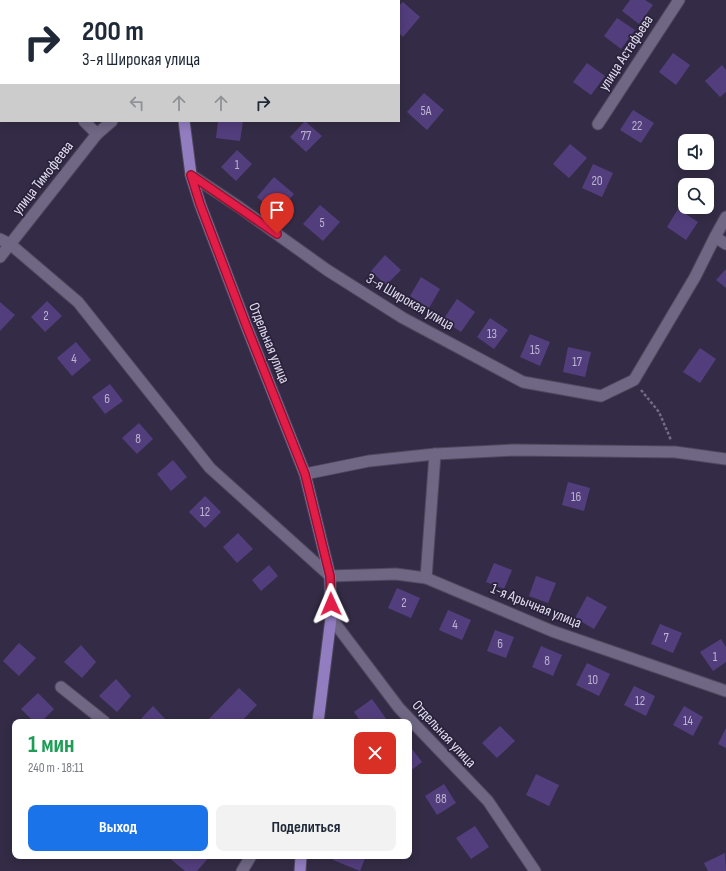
<!DOCTYPE html>
<html lang="ru">
<meta charset="utf-8">
<style>
body{margin:0;font-family:"Sofia Sans Condensed",sans-serif;background:#f2f2f3;color:#1f2937;height:100vh;display:flex;flex-direction:column;font-size:15px;white-space:nowrap}
*{box-sizing:border-box;margin:0}
p{font-size:13px;color:#747a83}
.icon{flex:none;width:22px;height:22px;fill:none;stroke:currentColor;stroke-width:2;stroke-linecap:round;stroke-linejoin:round}
.map{position:relative;flex:1;overflow:hidden}
.side{position:absolute;left:12px;top:719px;width:400px;height:140px;display:flex;flex-direction:column;background:#fff;border-radius:8px;box-shadow:0 2px 10px #0003}
.side>*{flex:none}
.top-card{position:absolute;left:0px;top:0px;width:400px;height:122px;box-shadow:0 2px 10px #0003;background:#fff;color:#1f2937;overflow:hidden}
.controls{position:absolute;left:678px;top:134px;display:grid;gap:8px}
.controls a{display:grid;place-items:center;width:36px;height:36px;border-radius:8px;background:#fff;box-shadow:0 2px 10px #0003;font-size:20px}
.pin{position:absolute;display:grid;place-items:center;width:34px;height:34px;color:#fff;margin:-41px -17px;border-radius:50% 50% 50% 0;rotate:-45deg;box-shadow:0 0 4px #0007}
.pin .icon{rotate:45deg}
.me{position:absolute;width:44px;margin:-22px;rotate:359deg;stroke-linejoin:round;filter:drop-shadow(0 0 3px #0008)}
.turn{display:flex;align-items:center;gap:14px;height:84px;padding:0 16px;font-size:18px}
.turn .icon{width:52px;height:52px;stroke-width:2.5}
.turn b{display:block;font-size:28px;line-height:34px}
.lanes{display:flex;align-items:center;height:38px;padding:0 16px;background:#0003;justify-content:center;gap:20px;direction:ltr}
.lanes .off{opacity:.35}
.round{display:grid;place-items:center;flex:none;width:42px;height:42px;border-radius:8px;background:#f2f2f3}
.summary{display:flex;align-items:center;justify-content:space-between;height:68px;padding:0 16px}
h1{font-size:24px;font-weight:700;line-height:30px;color:#1e9e55}
.cta{display:flex;gap:8px;margin-top:auto;padding:8px 16px}
.cta a{flex:1;height:46px;border-radius:8px;background:#1a73e8;color:#fff;font-size:16px;font-weight:700;line-height:46px;text-align:center}
.cta a+a{background:#f2f2f3;color:#1f2937}
.map>svg:first-child{display:block}
</style>
<div class="map">
<svg width="726" height="871" viewBox="0 0 726 871">
<rect width="100%" height="100%" fill="#342c46"/>
<g fill="#533e7d">
<path d="M630,0H645L653,5L639,24L622,11Z"/>
<path d="M403,2L420,17L403,37L399,33V6Z"/>
<path d="M617,18L635,30L621,49L604,36Z"/>
<path d="M673,53L690,65L676,85L659,72Z"/>
<path d="M587,63L605,76L591,95L573,82Z"/>
<path d="M722,65L726,70V92L720,97L705,81Z"/>
<path d="M424,93L444,110L427,130L407,112Z"/>
<path d="M633,110L654,123L641,143L620,130Z"/>
<path d="M218,121H243L240,141L216,138Z"/>
<path d="M305,121L322,136L306,152L290,137Z"/>
<path d="M570,144L587,158L569,178L553,164Z"/>
<path d="M237,150L252,164L236,181L221,167Z"/>
<path d="M593,164L613,173L602,197L582,188Z"/>
<path d="M274,177L294,194L277,214L257,197Z"/>
<path d="M320,205L340,222L323,241L303,224Z"/>
<path d="M678,209L698,222L686,240L667,227Z"/>
<path d="M385,255L401,270L386,285L371,271Z"/>
<path d="M726,269V288L716,280Z"/>
<path d="M421,277L440,289L429,308L410,296Z"/>
<path d="M457,299L475,312L461,332L443,320Z"/>
<path d="M47,301L62,316L45,332L31,317Z"/>
<path d="M0,302L15,315L0,331Z"/>
<path d="M490,318L508,330L494,349L477,337Z"/>
<path d="M530,334L550,342L540,366L520,357Z"/>
<path d="M76,342L91,360L72,376L57,358Z"/>
<path d="M568,347L591,352L585,377L563,372Z"/>
<path d="M700,348L716,359L700,383L683,372Z"/>
<path d="M110,384L123,401L105,414L92,397Z"/>
<path d="M139,423L153,439L137,454L122,438Z"/>
<path d="M173,460L187,477L171,491L157,474Z"/>
<path d="M568,482L590,488L584,511L562,505Z"/>
<path d="M205,496L221,512L205,528L189,512Z"/>
<path d="M238,533L253,549L237,563L223,547Z"/>
<path d="M494,563L512,570L504,589L486,582Z"/>
<path d="M269,565L278,576L261,591L252,580Z"/>
<path d="M536,576L556,583L548,603L529,596Z"/>
<path d="M397,588L420,598L411,618L388,608Z"/>
<path d="M587,596L607,607L594,629L575,618Z"/>
<path d="M448,610L471,620L462,640L439,630Z"/>
<path d="M660,624L682,633L673,653L651,644Z"/>
<path d="M495,630L514,637L506,658L487,651Z"/>
<path d="M721,639L726,647V662L713,671L700,652Z"/>
<path d="M19,643L36,658L19,676L3,661Z"/>
<path d="M81,645L96,662L82,678L64,662Z"/>
<path d="M541,646L562,655L553,676L532,667Z"/>
<path d="M587,663L610,674L599,696L576,685Z"/>
<path d="M116,679L131,696L117,712L99,696Z"/>
<path d="M634,686L655,696L646,716L624,705Z"/>
<path d="M239,688L257,705L241,722H206Z"/>
<path d="M38,693L54,709L41,722H34L21,709Z"/>
<path d="M372,699L387,720L384,722H361L354,712Z"/>
<path d="M153,706L168,722H138Z"/>
<path d="M684,706L703,717L693,736L673,725Z"/>
<path d="M500,726L515,741L497,758L482,743Z"/>
<path d="M726,728V748L718,744Z"/>
<path d="M409,745L422,762L409,772Z"/>
<path d="M536,774L559,785L549,806L526,795Z"/>
<path d="M444,784L456,803L437,815L425,796Z"/>
<path d="M475,826L489,847L471,859L456,838Z"/>
<path d="M725,853L726,871H708L704,863Z"/>
<path d="M167,856H210L197,871H185Z"/>
<path d="M334,856H366L360,871L333,860Z"/>
</g>
<g fill="none" stroke-linecap="round" stroke-linejoin="round">
<defs>
<g id="minor">
<path d="M7,0L8,1"/>
<path d="M345,1L346,0"/>
<path d="M0,74L1,75"/>
<path d="M84,121L97,134"/>
<path d="M598,124L679,0"/>
<path d="M191,175L239,207L327,270L403,318L523,382L601,396L634,380L695,277L715,237L726,217"/>
<path d="M715,237L726,244"/>
<path d="M0,239L10,244L78,302L210,468L330,576L396,574L426,578L552,631L726,691"/>
<path d="M0,257L97,134L112,121"/>
<path d="M305,474L369,461L435,454L514,450L675,452L726,459"/>
<path d="M426,578L435,454"/>
<path d="M331,618L399,708L488,801L535,871"/>
<path d="M61,687L105,722"/>
<path d="M242,871L251,856"/>
</g>
<g id="primary">
<path d="M226,1L227,0"/>
<path d="M184,121L191,175L200,204L246,325L305,474L330,576L331,618L318,722"/>
<path d="M300,871L301,856"/>
</g>
</defs>
<use href="#minor" stroke="#4f485e" stroke-width="13"/>
<use href="#primary" stroke="#4f485e" stroke-width="13"/>
<path stroke="#726b82" stroke-width="2.5" stroke-dasharray="3 2" stroke-linecap="butt" d="M641,390L659,412L671,440"/>
<use href="#minor" stroke="#6f6784" stroke-width="11"/>
<use href="#primary" stroke="#927dc1" stroke-width="11"/>
</g>
<g fill="none" stroke-linecap="round" stroke-linejoin="round">
<defs>
<path id="route" d="M277,234L191,175L200,204L246,325L305,474L330,576L331,604"/>
</defs>
<use href="#route" stroke="#92132f" stroke-width="10"/>
<use href="#route" stroke="#e11d48" stroke-width="7"/>
</g>
<g text-anchor="middle" dominant-baseline="central" stroke-width="3.5" stroke-linejoin="round" paint-order="stroke">
<g font-size="13" fill="#bdb4d1">
<text x="426" y="111">5А</text>
<text x="637" y="126">22</text>
<text x="306" y="136">77</text>
<text x="237" y="165">1</text>
<text x="597" y="181">20</text>
<text x="322" y="223">5</text>
<text x="46" y="316">2</text>
<text x="492" y="334">13</text>
<text x="535" y="350">15</text>
<text x="74" y="359">4</text>
<text x="577" y="362">17</text>
<text x="107" y="399">6</text>
<text x="138" y="439">8</text>
<text x="576" y="497">16</text>
<text x="205" y="512">12</text>
<text x="404" y="603">2</text>
<text x="455" y="625">4</text>
<text x="666" y="638">7</text>
<text x="500" y="644">6</text>
<text x="715" y="657">1</text>
<text x="547" y="661">8</text>
<text x="593" y="680">10</text>
<text x="640" y="701">12</text>
<text x="688" y="721">14</text>
<text x="441" y="799">88</text>
</g>
<g font-size="15" fill="#e0dced" stroke="#2a223c">
<text transform="translate(626 53) rotate(-57)">улица Астафьева</text>
<text transform="translate(43 178) rotate(-52)">улица Тимофеева</text>
<text transform="translate(410 302) rotate(30)">3-я Широкая улица</text>
<text transform="translate(269 343) rotate(68)">Отдельная улица</text>
<text transform="translate(536 606) rotate(22)">1-я Арычная улица</text>
<text transform="translate(444 734) rotate(47)">Отдельная улица</text>
</g>
</g>
</svg>
<div class="controls">
<a><svg class="icon" aria-label="sound" viewBox="0 0 24 24"><path d="M4 9h4l5-4v14l-5-4H4zM17 9q2 3 0 6"/></svg></a>
<a><svg class="icon" aria-label="search" viewBox="0 0 24 24"><circle cx="10" cy="10" r="6"/><path d="M15 15l6 6"/></svg></a>
</div>
<div class="pin" style="left:277px;top:234px;background:#d93025"><svg class="icon" aria-label="arrive" viewBox="0 0 24 24"><path d="M6 21V4h12l-3 4 3 4H6"/></svg></div>
<svg class="me" style="left:331px;top:604px" viewBox="-20 -20 40 40"><path d="M0-17L14 15 0 8-14 15z" fill="#e11d48" stroke="#fff" stroke-width="4"/></svg>
<div class="top-card">
<div class="turn"><svg class="icon" aria-label="right" viewBox="0 0 24 24"><path d="M7 20v-9h11M14 6l5 5-5 5"/></svg><div><b>200 m</b>3-я Широкая улица</div></div>
<div class="lanes"><svg class="icon off" aria-label="left" viewBox="0 0 24 24"><path d="M17 20v-9H6M10 6l-5 5 5 5"/></svg><svg class="icon off" aria-label="ahead" viewBox="0 0 24 24"><path d="M12 20V5M6 11l6-6 6 6"/></svg><svg class="icon off" aria-label="ahead" viewBox="0 0 24 24"><path d="M12 20V5M6 11l6-6 6 6"/></svg><svg class="icon" aria-label="right" viewBox="0 0 24 24"><path d="M7 20v-9h11M14 6l5 5-5 5"/></svg></div>
</div>
<section class="side">
<div class="summary"><div><h1>1 мин</h1><p>240 m · 18:11</p></div><a class="round" style="background:#d93025;color:#fff"><svg class="icon" aria-label="close" viewBox="0 0 24 24"><path d="M6 6l12 12M18 6L6 18"/></svg></a></div>
<div class="cta"><a>Выход</a><a>Поделиться</a></div>
</section>
</div>
